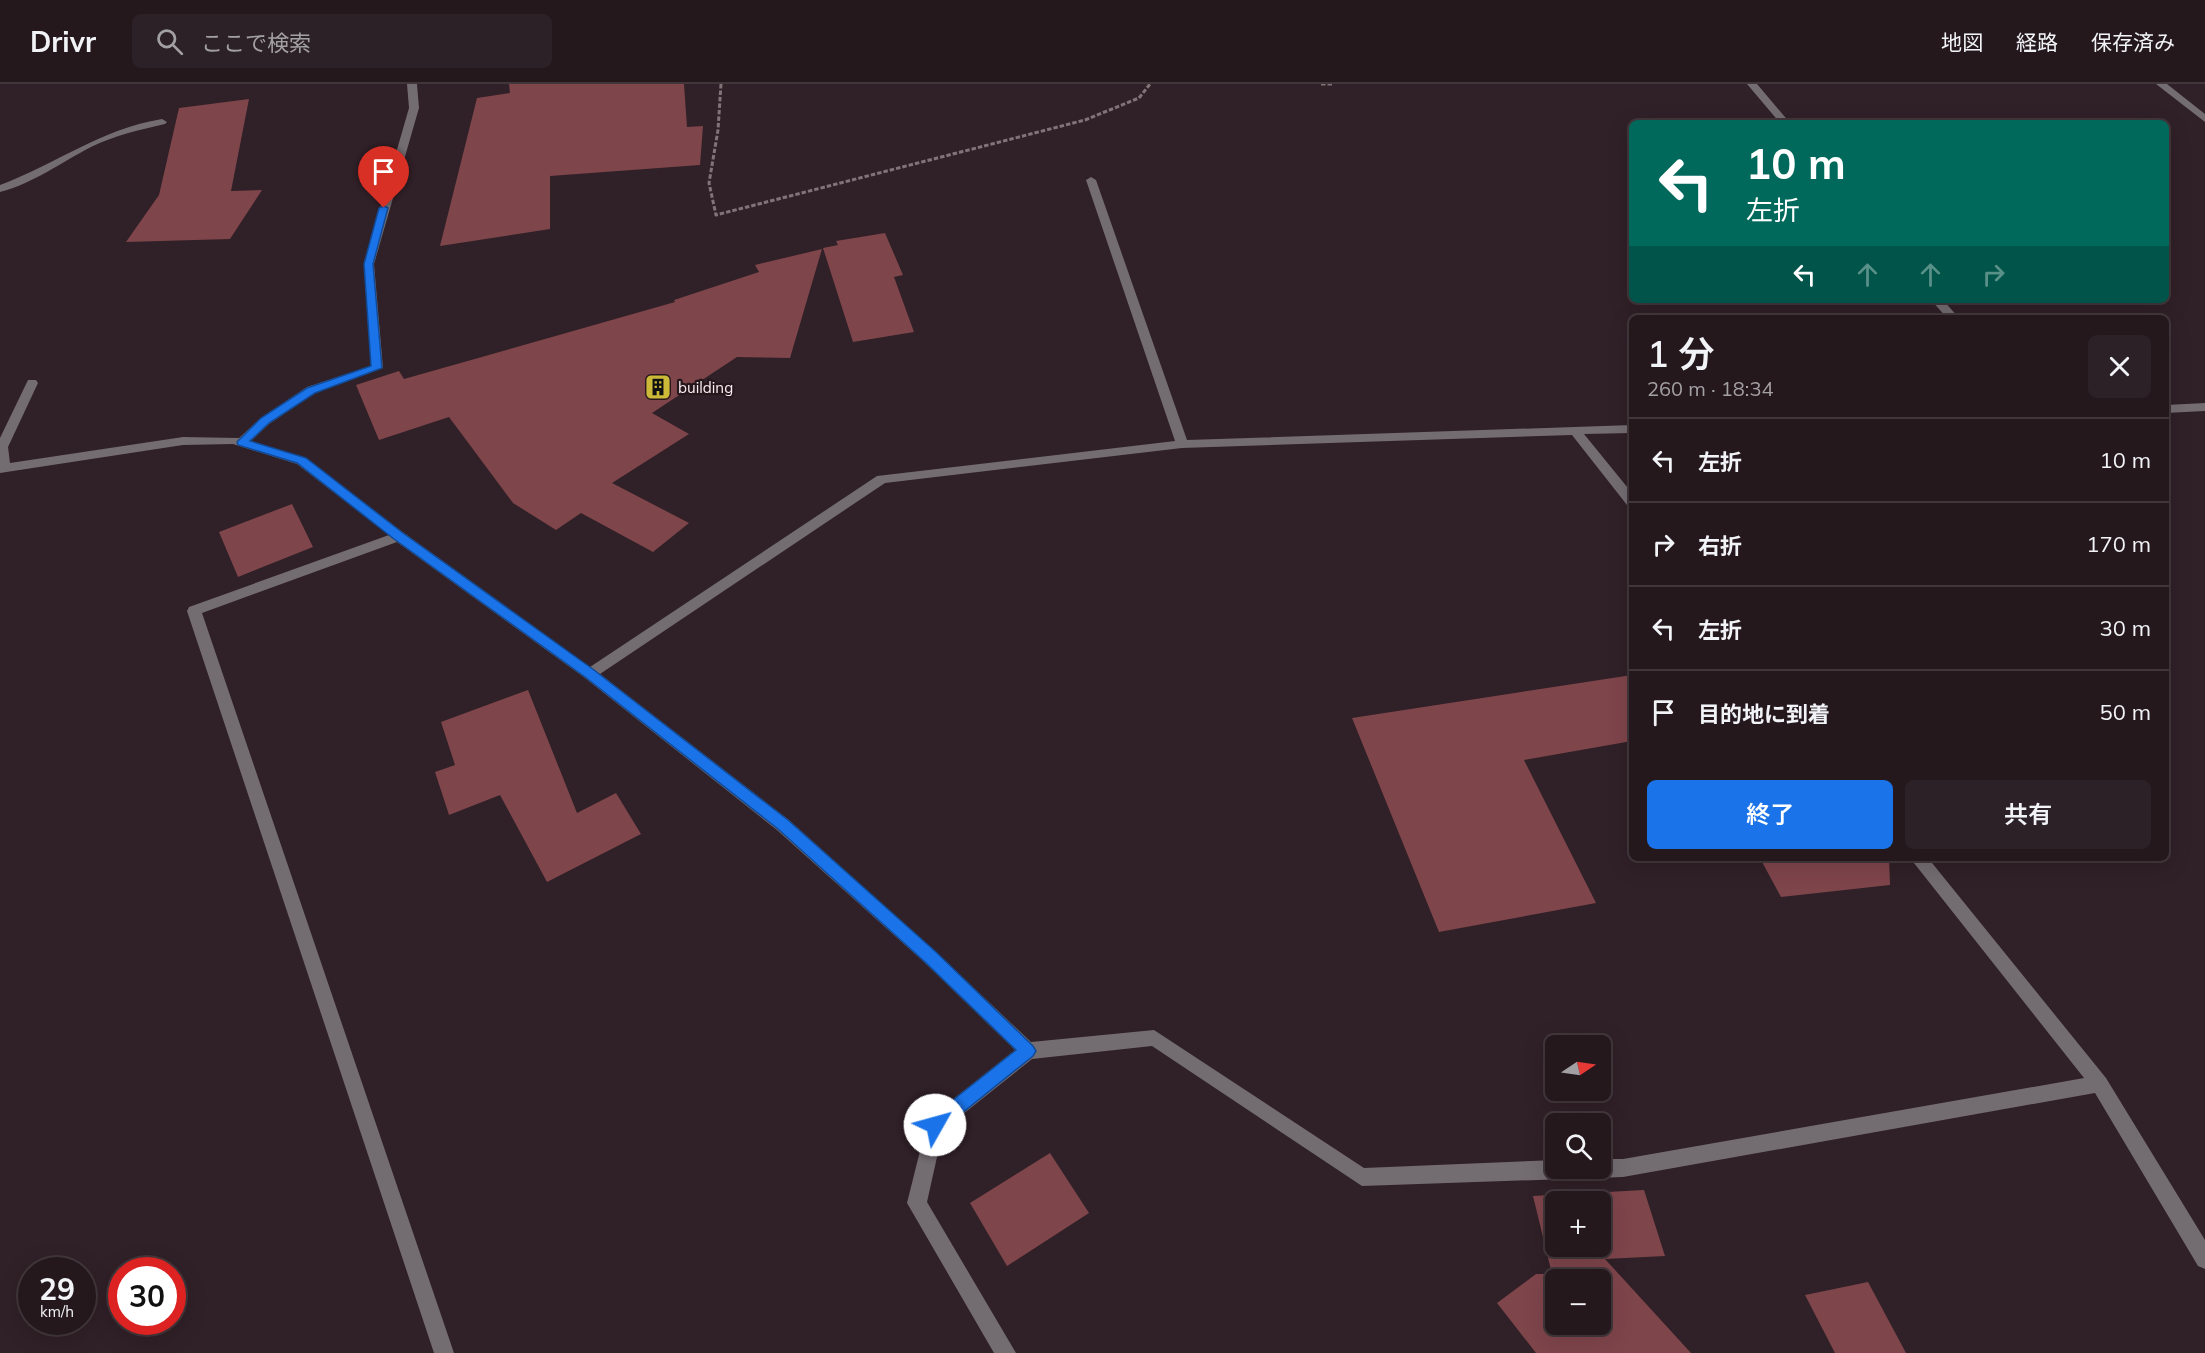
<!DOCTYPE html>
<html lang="ja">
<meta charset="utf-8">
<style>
body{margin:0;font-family:Mulish,"Noto Sans JP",sans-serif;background:#2c2126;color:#f1f3f6;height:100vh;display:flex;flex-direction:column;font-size:22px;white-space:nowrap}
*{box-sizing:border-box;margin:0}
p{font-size:20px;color:#a3a0a4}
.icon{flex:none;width:33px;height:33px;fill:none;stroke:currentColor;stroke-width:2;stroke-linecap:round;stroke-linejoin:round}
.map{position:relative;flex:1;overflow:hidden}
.panel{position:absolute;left:1629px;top:231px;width:540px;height:546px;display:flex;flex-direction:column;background:#24181d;border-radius:9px;box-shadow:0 6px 24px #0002,0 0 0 2px #41373b}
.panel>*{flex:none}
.hud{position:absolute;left:1629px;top:36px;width:540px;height:183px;border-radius:9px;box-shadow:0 6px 24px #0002,0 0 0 2px #41373b;background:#00695c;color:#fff;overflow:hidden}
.needle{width:39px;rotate:77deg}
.buttons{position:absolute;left:1545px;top:951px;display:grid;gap:12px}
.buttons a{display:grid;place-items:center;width:66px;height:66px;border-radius:9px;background:#24181d;box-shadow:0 6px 24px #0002,0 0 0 2px #41373b;font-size:30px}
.speed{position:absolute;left:18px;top:1173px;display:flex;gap:12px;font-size:30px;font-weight:700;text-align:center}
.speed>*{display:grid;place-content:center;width:78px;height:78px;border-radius:50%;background:#24181d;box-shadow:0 6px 24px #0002,0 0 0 2px #41373b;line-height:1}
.speed small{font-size:15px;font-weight:400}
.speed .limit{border:9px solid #d22;background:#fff;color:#111}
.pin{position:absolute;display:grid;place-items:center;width:51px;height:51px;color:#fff;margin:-62px -26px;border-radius:50% 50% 50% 0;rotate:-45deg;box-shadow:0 0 6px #0007}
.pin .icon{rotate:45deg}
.me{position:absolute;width:66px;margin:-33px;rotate:52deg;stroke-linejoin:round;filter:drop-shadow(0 0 4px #0008)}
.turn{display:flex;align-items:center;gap:21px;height:126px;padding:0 18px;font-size:27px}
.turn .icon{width:78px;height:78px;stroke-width:2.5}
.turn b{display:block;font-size:42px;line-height:51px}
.lanes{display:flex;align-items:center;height:57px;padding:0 18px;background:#0003;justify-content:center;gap:30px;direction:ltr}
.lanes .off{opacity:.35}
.round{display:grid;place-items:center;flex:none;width:63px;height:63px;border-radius:9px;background:#2c2126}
.overview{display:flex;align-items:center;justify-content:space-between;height:102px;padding:0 18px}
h1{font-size:36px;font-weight:600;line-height:45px}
.action{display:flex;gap:12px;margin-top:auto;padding:12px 18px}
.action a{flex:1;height:69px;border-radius:9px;background:#1a73e8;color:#fff;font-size:24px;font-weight:600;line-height:69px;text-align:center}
.action a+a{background:#2c2126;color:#f1f3f6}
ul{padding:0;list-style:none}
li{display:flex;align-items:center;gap:18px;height:84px;padding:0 18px;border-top:2px solid #41373b}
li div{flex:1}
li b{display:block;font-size:22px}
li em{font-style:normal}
header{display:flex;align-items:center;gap:36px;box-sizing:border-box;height:84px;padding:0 30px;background:#24181d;border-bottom:2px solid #41373b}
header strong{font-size:28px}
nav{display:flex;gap:33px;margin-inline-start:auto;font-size:21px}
.search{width:420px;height:54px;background:#2c2126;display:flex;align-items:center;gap:15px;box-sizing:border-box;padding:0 21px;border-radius:9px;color:#a3a0a4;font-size:22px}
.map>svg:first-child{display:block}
</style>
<header>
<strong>Drivr</strong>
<div class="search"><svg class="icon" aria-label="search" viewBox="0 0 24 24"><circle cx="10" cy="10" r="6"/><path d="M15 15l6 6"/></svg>ここで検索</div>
<nav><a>地図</a><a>経路</a><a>保存済み</a></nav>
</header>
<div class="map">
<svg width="2205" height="1269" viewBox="0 0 2205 1269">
<rect width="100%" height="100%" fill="#302027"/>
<g fill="#7e454b" fill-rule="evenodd">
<path d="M509,0H684L687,43L703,42L700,81L550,92V145L440,162L477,14L510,9Z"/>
<path d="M249,15L231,107L262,106L230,155L126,158L159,111L179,24Z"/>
<path d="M885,149L903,191L894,193L914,248L853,258L823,164L838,161L836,157Z"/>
<path d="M822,165L790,274L737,273L652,329L689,350L612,399L689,439L653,468L581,429L556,446L513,419L449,333L379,356L356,301L399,287L404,295L675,218L674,216L759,188L755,181Z"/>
<path d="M292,420L313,463L238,493L219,448Z"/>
<path d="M1632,591V657L1524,676L1596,819L1439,848L1352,634Z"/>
<path d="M528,606L577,729L616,709L641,750L547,798L500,711L449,731L435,688L455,681L441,638Z"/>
<path d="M1760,774H1889L1890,801L1781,813Z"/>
<path d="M1050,1069L1089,1129L1007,1182L970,1119Z"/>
<path d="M1644,1106L1665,1172L1605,1175L1691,1269H1536L1497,1219L1536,1190H1552L1533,1112ZM1556,1118H1600V1162H1556ZM1556,1196H1600V1240H1556Z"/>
<path d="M1868,1198L1906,1269H1835L1805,1211Z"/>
</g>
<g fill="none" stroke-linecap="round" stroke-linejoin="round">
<g stroke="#817378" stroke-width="3" stroke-dasharray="4.5 2" stroke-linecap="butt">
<path d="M721,0L718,46L709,99L716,131L1085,36L1139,14L1150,0"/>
<path d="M1321,0H1333"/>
</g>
<g fill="#736c71" fill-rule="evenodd">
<path d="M407,0H417L419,24L374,180L383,284L315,309L269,340L251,357L305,374L404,449L590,583L877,392L1175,357L1086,96L1091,93L1096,96L1187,356L1632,341V349L1584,350L1632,409V422L1627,421L1572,351L1182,364L885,399L600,590L789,736L936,868L1031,958L1154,946L1364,1084L1556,1076V1084H1600V1075H1623L2084,994L1910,774H1928L2106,994L2205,1156V1185L2198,1182L2095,1009L1623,1093L1362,1102L1152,962L1032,975L943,1046L927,1118L1016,1269H994L907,1119L928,1035L1015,966L924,878L777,746L585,594L397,458L202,529L454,1269H434L187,527L189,523L389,451L297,380L233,360L183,361L0,389V354L28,296H36L38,299L8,363L10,379L183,353L239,354L261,334L307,303L371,282L364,180L409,24Z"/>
<path d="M1747,0H1757L1790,39H1780Z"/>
<path d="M2156,0H2167L2205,30V38Z"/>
<path d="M162,35L167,38L165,40C139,46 116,51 91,63C60,79 34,99 0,108V101C56,80 101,45 162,35Z"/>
<path d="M1931,216H1943L1959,234H1947Z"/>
<path d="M2205,319V327L2166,329V321Z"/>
</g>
</g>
<path fill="#1a73e8" stroke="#114b97" stroke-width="1.5" d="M384,122L388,124L373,180L382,284L315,309L269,339L250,357L306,374L403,449L594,586L788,736L936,868L1033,962L1036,967L1033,972L941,1046L935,1049L929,1046L926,1041L929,1035L1016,966L925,878L778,745L585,593L394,455L297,379L238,361L237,358L261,334L307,304L371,282L364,180L379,124Z"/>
<defs>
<symbol id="building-square" viewBox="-11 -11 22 22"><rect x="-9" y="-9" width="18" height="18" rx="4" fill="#cdb938" stroke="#26171d"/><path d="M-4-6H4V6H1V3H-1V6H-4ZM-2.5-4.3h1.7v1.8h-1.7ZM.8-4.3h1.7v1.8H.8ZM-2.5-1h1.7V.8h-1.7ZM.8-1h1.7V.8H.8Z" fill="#111"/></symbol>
</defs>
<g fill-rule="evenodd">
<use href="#building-square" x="643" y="288" width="30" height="30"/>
</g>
<g text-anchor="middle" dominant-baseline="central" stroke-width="4.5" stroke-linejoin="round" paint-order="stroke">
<g font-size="15" fill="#f9eef2" stroke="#26171d" text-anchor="start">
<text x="678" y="303">building</text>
</g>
</g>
</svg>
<div class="buttons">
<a><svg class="needle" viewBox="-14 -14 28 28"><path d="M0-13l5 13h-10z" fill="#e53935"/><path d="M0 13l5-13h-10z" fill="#a3a0a4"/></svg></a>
<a><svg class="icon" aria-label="search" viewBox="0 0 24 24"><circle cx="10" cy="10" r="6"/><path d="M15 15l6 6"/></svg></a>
<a>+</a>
<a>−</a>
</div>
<div class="speed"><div>29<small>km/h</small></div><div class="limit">30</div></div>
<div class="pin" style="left:384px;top:124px;background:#d93025"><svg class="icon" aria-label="arrive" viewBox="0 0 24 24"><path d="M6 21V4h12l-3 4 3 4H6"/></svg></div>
<svg class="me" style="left:935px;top:1041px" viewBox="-20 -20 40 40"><circle r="19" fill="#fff"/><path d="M0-13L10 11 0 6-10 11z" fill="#1a73e8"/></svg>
<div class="hud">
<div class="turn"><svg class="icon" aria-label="left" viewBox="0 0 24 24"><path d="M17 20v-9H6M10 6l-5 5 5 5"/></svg><div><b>10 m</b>左折</div></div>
<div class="lanes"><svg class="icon" aria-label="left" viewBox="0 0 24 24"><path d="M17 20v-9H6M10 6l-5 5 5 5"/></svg><svg class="icon off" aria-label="ahead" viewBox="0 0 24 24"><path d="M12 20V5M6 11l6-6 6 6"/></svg><svg class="icon off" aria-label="ahead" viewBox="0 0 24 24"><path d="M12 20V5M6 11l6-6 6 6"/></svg><svg class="icon off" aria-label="right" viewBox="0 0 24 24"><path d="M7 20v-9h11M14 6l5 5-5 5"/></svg></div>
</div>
<section class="panel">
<div class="overview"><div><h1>1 分</h1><p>260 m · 18:34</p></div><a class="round"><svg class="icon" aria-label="close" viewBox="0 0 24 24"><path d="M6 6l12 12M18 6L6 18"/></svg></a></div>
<ul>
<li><svg class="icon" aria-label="left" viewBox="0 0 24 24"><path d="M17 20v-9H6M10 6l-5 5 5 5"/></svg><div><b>左折</b></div><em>10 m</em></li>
<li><svg class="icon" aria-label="right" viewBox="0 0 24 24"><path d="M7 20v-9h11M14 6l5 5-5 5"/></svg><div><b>右折</b></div><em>170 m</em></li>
<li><svg class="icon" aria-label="left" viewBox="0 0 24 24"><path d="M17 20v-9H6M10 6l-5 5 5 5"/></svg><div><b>左折</b></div><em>30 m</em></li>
<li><svg class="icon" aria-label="arrive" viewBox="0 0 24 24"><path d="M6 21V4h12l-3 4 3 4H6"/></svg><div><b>目的地に到着</b></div><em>50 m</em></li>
</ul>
<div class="action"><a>終了</a><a>共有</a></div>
</section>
</div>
